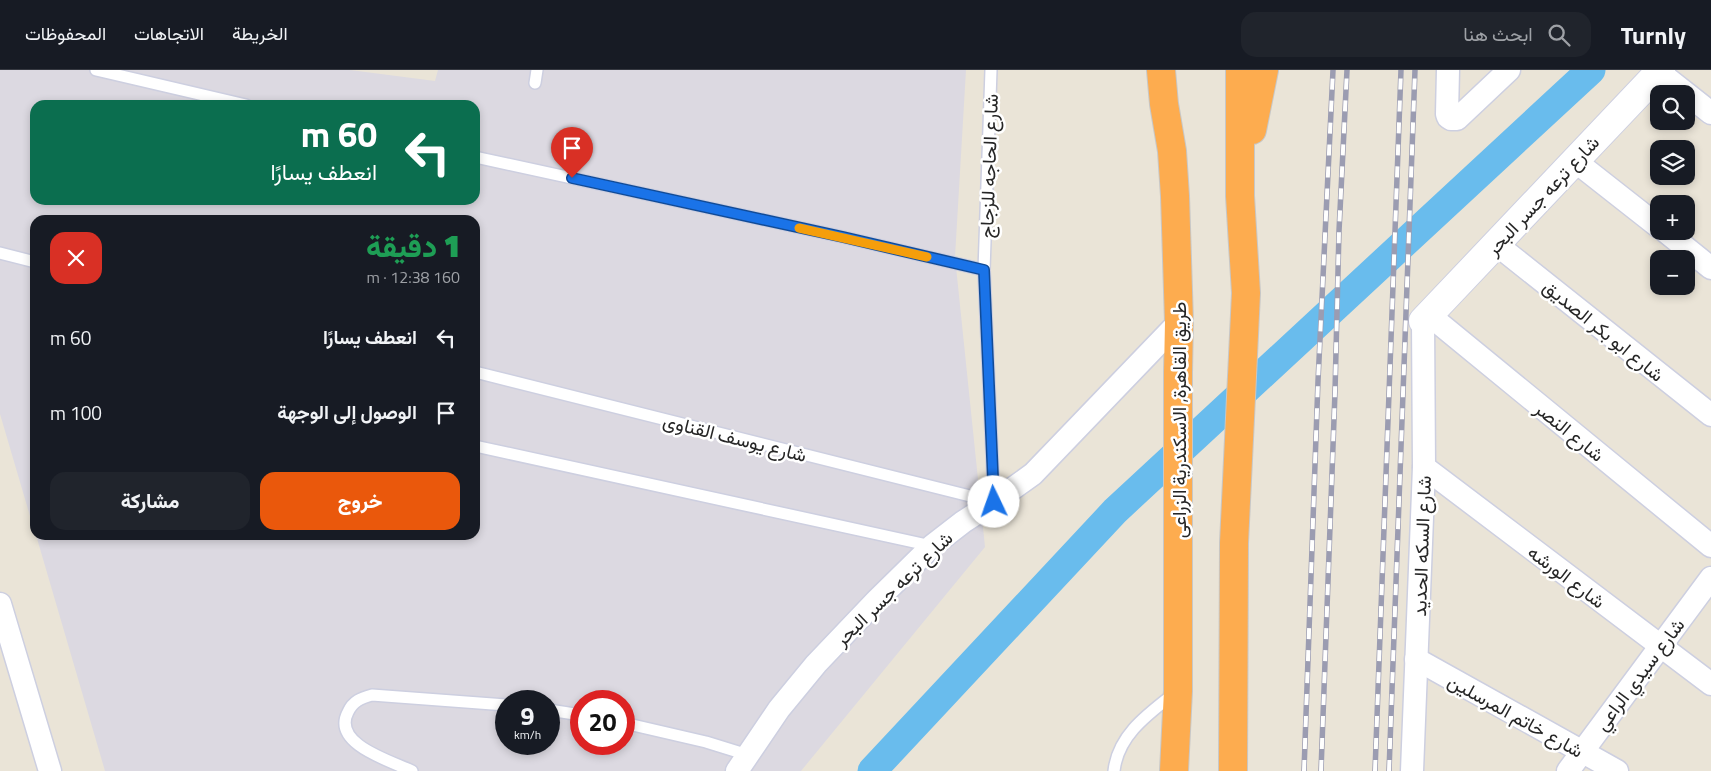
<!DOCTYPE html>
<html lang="ar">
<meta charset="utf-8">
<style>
body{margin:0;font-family:"Titillium Web",Vazirmatn,sans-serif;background:#20242c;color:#f1f3f6;direction:rtl;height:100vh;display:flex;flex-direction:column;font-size:19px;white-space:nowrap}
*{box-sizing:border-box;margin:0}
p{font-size:16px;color:#9ea1a6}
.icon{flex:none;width:28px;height:28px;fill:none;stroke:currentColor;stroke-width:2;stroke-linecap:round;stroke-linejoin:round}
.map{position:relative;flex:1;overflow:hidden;direction:ltr}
.sheet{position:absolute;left:30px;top:145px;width:450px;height:325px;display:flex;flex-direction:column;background:#171b24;border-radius:15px;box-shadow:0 2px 8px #0003;direction:rtl}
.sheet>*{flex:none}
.banner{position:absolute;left:30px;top:30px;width:450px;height:105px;border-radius:15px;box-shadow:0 2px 8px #0003;direction:rtl;background:#0b6e4f;color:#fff;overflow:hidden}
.controls{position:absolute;left:1650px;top:15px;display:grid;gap:10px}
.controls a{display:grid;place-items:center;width:45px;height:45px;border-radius:10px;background:#171b24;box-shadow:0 2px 8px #0003;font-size:25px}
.speed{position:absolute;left:495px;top:620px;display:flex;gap:10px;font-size:25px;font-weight:700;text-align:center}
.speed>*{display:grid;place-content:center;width:65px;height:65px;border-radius:50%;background:#171b24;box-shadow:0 2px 8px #0003;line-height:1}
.speed small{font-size:12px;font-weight:400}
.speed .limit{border:8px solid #d22;background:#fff;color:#111}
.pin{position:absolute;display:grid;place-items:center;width:42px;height:42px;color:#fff;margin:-51px -21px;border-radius:50% 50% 50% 0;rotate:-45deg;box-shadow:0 0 5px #0007}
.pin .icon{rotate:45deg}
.me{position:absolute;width:55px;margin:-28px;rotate:357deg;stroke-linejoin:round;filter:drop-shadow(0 0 4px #0008)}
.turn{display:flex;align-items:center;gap:18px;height:105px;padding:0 20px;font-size:22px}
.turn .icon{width:65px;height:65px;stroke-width:2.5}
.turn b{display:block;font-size:35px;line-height:42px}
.round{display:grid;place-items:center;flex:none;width:52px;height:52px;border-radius:15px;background:#20242c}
.head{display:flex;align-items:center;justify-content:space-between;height:85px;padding:0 20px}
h1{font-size:30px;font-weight:800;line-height:38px;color:#1e9e55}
.button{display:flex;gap:10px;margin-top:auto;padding:10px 20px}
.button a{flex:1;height:58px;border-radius:15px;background:#ea580c;color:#fff;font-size:20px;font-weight:800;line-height:58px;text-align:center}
.button a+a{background:#20242c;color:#f1f3f6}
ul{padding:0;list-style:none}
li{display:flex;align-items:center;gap:15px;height:75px;padding:0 20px}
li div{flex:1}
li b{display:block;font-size:19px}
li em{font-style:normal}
header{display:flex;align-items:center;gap:30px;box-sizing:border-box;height:70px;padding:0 25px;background:#171b24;border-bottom:1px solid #363941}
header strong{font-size:24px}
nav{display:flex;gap:28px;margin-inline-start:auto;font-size:18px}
.search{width:350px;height:45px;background:#20242c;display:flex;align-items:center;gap:12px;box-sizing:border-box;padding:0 18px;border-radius:15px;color:#9ea1a6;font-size:19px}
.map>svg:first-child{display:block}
</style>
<header>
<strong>Turnly</strong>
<div class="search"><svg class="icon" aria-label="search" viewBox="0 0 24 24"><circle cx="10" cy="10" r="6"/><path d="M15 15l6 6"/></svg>ابحث هنا</div>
<nav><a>الخريطة</a><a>الاتجاهات</a><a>المحفوظات</a></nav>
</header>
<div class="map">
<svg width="1711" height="701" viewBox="0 0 1711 701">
<rect width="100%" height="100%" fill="#eae4d7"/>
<path fill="#dcd9e1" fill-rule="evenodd" d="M0,0H350L435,11L438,0H966L955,187L985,477L801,701H105L36,465H475V150H35V463L0,344ZM35,35H475V130H35ZM506,631H549V674H506ZM581,631H624V674H581Z"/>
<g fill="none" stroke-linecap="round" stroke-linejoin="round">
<path stroke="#69bced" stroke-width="29" d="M872,701L1115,441L1591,0"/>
<defs>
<g id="lane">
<path d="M96,0L246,35"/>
<path d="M535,13L537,0"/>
<path d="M475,87L843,167L984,200"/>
<path d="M0,183L35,192"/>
<path d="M475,302L994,432L984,200L991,0"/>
<path d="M475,376L932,476"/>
<path d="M549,640L581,645"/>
<path d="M624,653L706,672L748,685"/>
<path d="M412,701C391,691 331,674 348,642C353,631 361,628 372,625L506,635"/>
<path d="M1114,701C1118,665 1148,644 1175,623"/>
</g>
<g id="street">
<path d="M1448,0L1447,44L1448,47L1451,49H1457L1509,0"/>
<path d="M1659,2L1711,43"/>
<path d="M1575,91L1659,157"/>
<path d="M1665,161L1711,198"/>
<path d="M1496,174L1711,345"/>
<path d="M1429,245L1711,476"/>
<path d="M1424,397L1711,614"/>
<path d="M0,534L50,701"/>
<path d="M1416,589L1617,701"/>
<path d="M737,701L779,639L816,594L876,531L932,476L963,452L994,432L1033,404L1179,252"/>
<path d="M1412,701L1424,397L1423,251"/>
<path d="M1568,701L1711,508"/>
</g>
<path id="secondary" d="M1423,251L1661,0"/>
<g id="highway">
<path d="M1161,0L1164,34L1172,81L1175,126L1179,252L1178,302V621L1174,701"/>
<path d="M1252,60L1264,0"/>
<path d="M1233,701L1234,473L1246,223L1240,126V0"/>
</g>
</defs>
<use href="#lane" stroke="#cdcfe0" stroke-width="14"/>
<use href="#street" stroke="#cdcfe0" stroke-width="25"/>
<use href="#secondary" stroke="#cdcfe0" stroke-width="30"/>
<use href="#highway" stroke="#c7c7c7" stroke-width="30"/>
<use href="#lane" stroke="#fff" stroke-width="11"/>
<use href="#street" stroke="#fff" stroke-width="22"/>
<use href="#secondary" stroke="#fff" stroke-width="28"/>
<use href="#highway" stroke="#fdac4f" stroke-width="28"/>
<defs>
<g id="rail">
<path d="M1304,701L1318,311L1333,0"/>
<path d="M1321,701L1335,322L1339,161L1347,0"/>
<path d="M1375,701L1401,0"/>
<path d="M1389,701L1415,0"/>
</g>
</defs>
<use href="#rail" stroke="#9b9cb1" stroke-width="5.5"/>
<use href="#rail" stroke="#fff" stroke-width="4" stroke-dasharray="11" stroke-linecap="butt"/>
</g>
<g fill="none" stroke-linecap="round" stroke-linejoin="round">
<defs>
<path id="route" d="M572,108L843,167L984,200L994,432"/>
</defs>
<use href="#route" stroke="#114b97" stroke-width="12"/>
<use href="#route" stroke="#1a73e8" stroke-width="9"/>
<path stroke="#f59e0b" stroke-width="9" d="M799,158L927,187"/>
</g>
<g text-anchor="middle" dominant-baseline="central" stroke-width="5" stroke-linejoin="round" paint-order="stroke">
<g font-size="19" fill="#262626" stroke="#fff">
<text transform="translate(988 96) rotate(-88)">شارع الحاجه للزجاج</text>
<text transform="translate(1542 125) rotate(-47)">شارع ترعه جسر البحر</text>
<text transform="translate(1604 260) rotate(39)">شارع ابو بكر الصديق</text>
<text transform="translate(1178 350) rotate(-90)">طريق القاهرة, الاسكندرية الزراعى</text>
<text transform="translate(1570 361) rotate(39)">شارع النصر</text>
<text transform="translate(735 367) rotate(14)">شارع يوسف القناوى</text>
<text transform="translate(1421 476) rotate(-88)">شارع السكه الحديد</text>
<text transform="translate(1567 506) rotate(37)">شارع الورشه</text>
<text transform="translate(893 518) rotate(-44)">شارع ترعه جسر البحر</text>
<text transform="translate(1639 604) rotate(-53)">شارع سيدي الراعي</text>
<text transform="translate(1516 645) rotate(29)">شارع خاتم المرسلين</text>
</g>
</g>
</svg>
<div class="controls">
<a><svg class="icon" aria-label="search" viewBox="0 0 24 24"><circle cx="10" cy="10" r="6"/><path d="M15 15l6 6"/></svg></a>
<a><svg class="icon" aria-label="layers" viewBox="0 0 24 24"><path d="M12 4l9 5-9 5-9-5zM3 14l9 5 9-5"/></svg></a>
<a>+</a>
<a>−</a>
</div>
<div class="speed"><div>9<small>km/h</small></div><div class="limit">20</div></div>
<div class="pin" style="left:572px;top:108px;background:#d93025"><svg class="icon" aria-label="arrive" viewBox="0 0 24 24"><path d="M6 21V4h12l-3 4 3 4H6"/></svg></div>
<svg class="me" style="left:994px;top:432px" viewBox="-20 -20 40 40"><circle r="19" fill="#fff"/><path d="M0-13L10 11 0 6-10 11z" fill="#1a73e8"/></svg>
<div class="banner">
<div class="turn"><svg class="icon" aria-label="left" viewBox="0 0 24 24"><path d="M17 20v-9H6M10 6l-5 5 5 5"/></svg><div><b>60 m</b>انعطف يسارًا</div></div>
</div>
<section class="sheet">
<div class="head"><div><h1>1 دقيقة</h1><p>160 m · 12:38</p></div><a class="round" style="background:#d93025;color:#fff"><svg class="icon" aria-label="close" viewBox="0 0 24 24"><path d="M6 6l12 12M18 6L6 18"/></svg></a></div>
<ul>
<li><svg class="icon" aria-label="left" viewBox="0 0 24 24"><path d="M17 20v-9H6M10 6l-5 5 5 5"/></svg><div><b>انعطف يسارًا</b></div><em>60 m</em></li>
<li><svg class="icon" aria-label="arrive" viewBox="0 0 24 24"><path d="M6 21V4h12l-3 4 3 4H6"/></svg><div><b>الوصول إلى الوجهة</b></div><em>100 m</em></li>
</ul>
<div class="button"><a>خروج</a><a>مشاركة</a></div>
</section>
</div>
